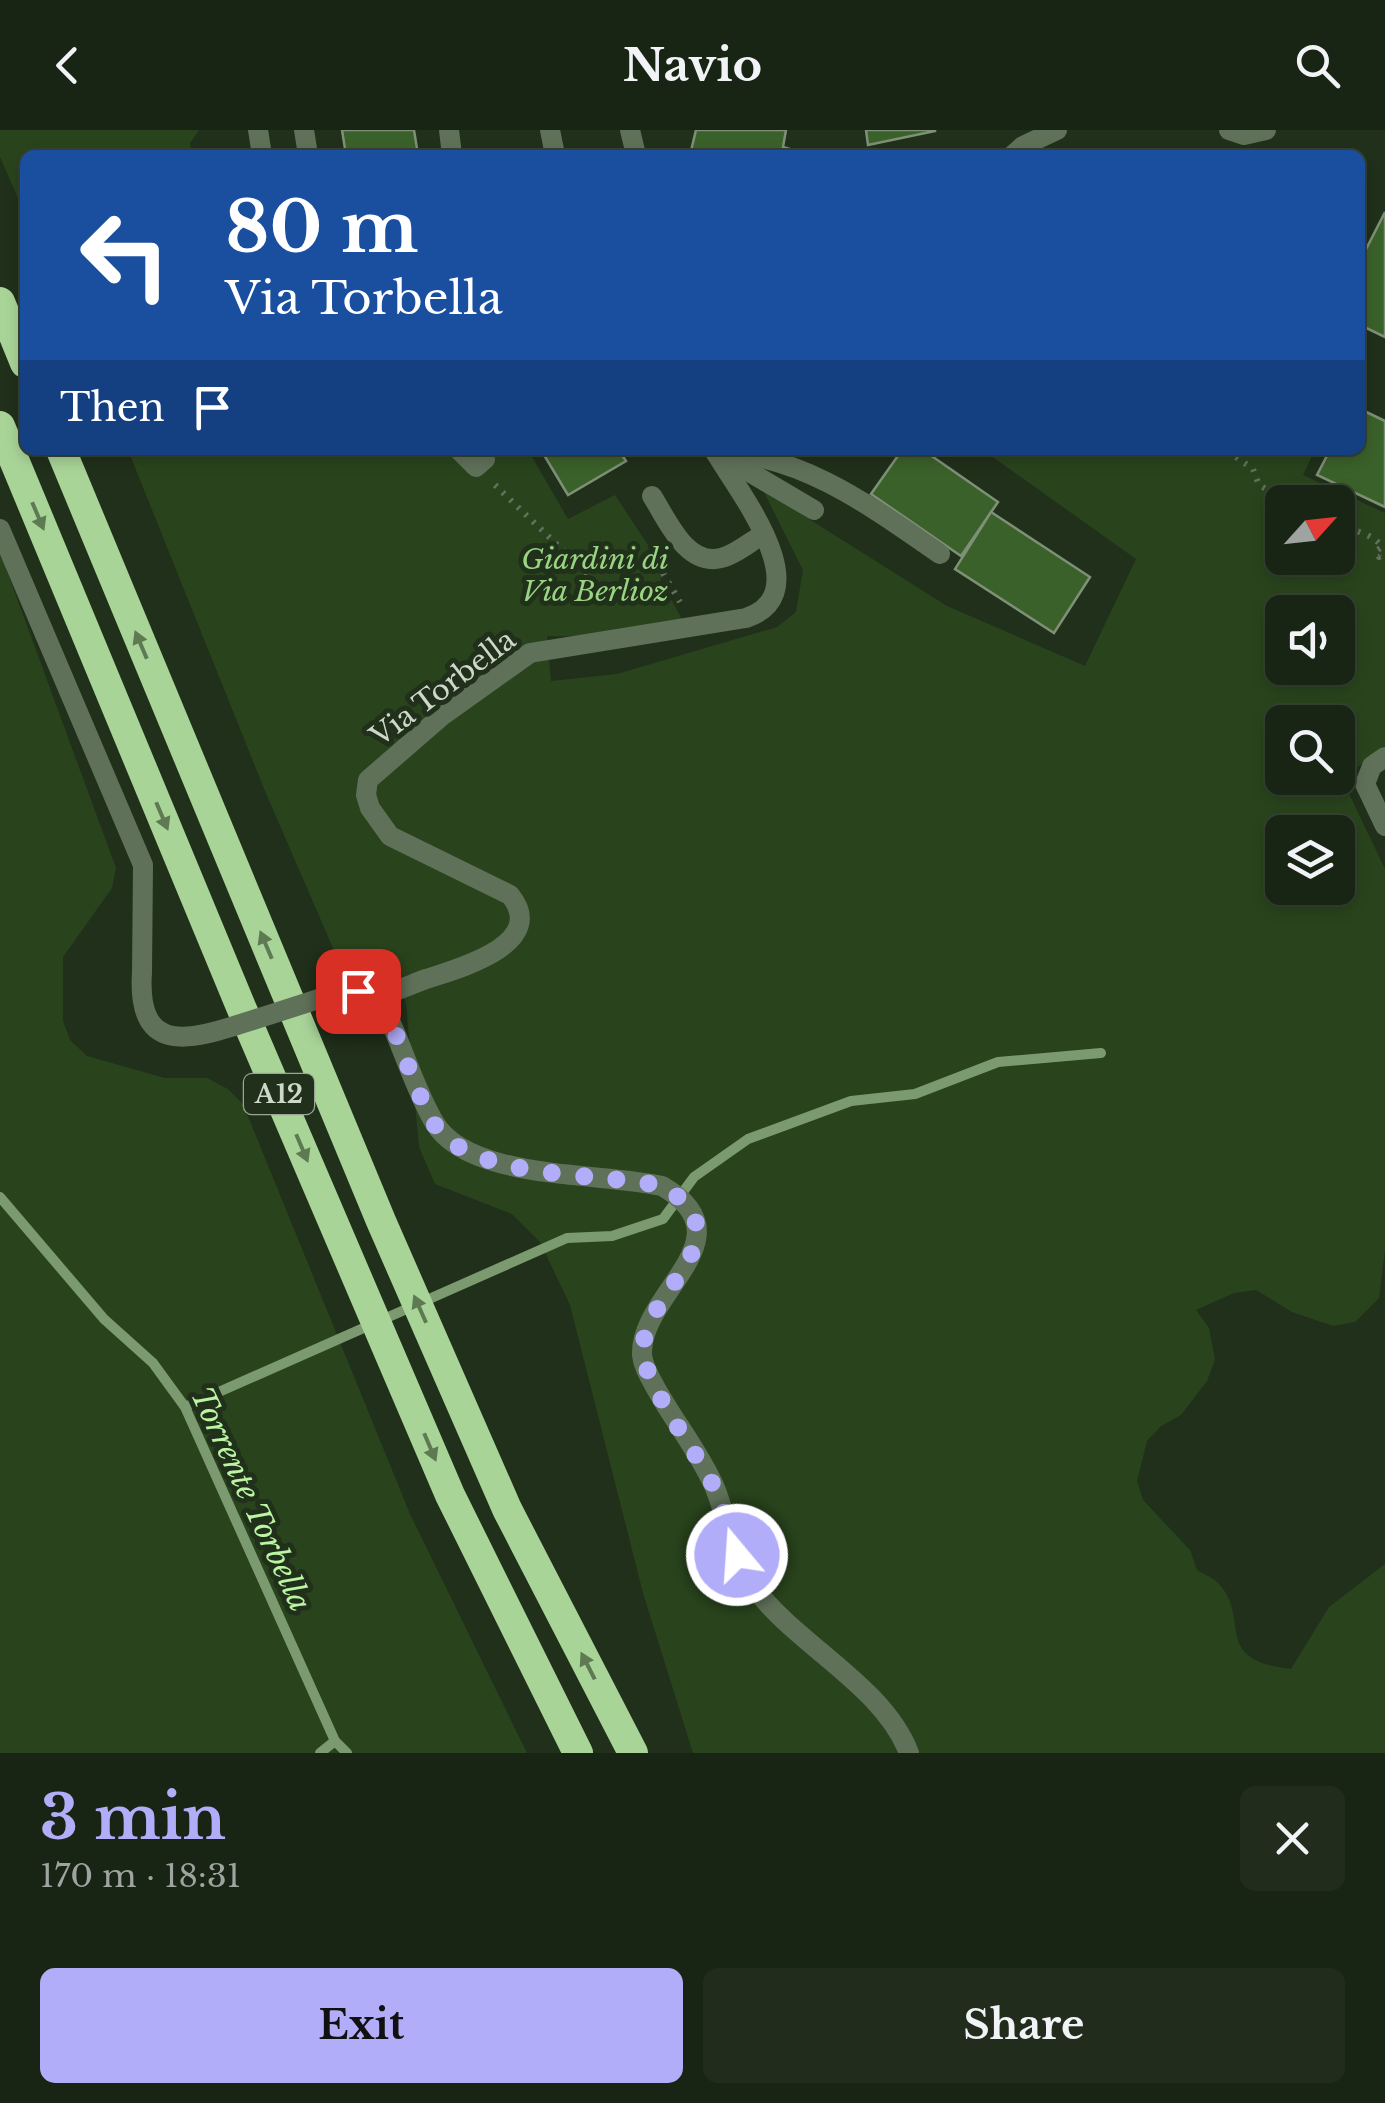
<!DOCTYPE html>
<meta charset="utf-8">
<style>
body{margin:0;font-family:"Libre Baskerville",serif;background:#212c1d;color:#f1f3f6;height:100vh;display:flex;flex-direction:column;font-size:38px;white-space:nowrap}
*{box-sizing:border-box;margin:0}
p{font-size:32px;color:#9fa4a0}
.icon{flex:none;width:55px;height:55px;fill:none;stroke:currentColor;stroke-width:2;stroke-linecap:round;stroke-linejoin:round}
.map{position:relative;height:1623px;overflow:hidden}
.sheet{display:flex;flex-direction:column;background:#182414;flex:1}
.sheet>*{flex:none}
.hud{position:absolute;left:20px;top:20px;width:1345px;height:305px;border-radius:15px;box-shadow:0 5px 15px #0003,0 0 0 2px #364134;background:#1a4fa0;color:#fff;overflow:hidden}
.needle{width:65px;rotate:63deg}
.controls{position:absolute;left:1265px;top:355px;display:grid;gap:20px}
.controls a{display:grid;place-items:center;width:90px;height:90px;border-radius:15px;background:#182414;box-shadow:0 5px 15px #0003,0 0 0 2px #364134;font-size:50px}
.pin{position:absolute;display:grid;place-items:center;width:85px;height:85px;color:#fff;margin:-42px;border-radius:20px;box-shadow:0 5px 15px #0006}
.me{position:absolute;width:110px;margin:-55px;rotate:342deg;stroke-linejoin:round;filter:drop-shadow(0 0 8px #0008)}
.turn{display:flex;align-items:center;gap:35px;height:210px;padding:0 40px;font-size:45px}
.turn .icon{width:130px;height:130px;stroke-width:2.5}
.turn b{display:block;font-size:70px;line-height:85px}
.then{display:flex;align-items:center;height:95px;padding:0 40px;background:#0003;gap:20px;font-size:38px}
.round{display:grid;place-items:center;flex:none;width:105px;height:105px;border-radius:15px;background:#212c1d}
.head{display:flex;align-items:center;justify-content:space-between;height:170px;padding:0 40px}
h1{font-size:60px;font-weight:700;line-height:75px;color:#b2adf9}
.button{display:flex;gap:20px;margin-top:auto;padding:20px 40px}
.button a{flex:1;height:115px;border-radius:15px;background:#b2adf9;color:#111;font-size:40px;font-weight:700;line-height:115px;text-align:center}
.button a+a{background:#212c1d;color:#f1f3f6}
header{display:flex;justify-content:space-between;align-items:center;height:130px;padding:0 40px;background:#182414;font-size:45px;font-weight:700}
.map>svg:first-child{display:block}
</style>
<header><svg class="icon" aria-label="back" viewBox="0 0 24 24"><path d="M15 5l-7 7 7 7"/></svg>Navio<svg class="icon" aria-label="search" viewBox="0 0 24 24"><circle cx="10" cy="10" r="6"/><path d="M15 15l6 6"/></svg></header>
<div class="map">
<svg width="1385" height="1623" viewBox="0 0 1385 1623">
<rect width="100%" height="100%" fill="#20301a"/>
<g fill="#29441d" fill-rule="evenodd">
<path d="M0,0H199L190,13L192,25H25V84L0,27Z"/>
<path d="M128,320H528L568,389L615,365L667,444L660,449L684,493L606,507L547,506L551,551L617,544L777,497L796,482L803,440L763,360L947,476L1085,536L1136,429L983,320H1315L1303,345L1385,383V616L1342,649L1385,739V1120L1379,1168L1355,1192L1333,1196L1292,1182L1256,1160L1234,1163L1196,1180L1209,1198L1215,1230L1207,1251L1181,1285L1161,1296L1147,1311L1137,1351L1143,1370L1190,1420L1197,1440C1203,1444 1212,1447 1217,1452C1253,1487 1209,1530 1291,1539L1329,1477L1385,1434V1623H693L643,1463L570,1175L540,1112L512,1084L435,1054L419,1017L406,874L394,845L342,839L265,661ZM1282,372H1338V428H1282ZM1282,482H1338V538H1282ZM1282,592H1338V648H1282ZM1282,702H1338V758H1282Z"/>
<path d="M0,422L116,738L112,758L63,827V891L70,910L87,926L165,948H207L228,959L243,974L410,1384L527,1623H0Z"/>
</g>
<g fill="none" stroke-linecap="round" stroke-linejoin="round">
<g stroke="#7c9a70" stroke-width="10">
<path d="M0,1067L104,1189L153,1233L185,1277L335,1611L347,1623"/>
<path d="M185,1277L567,1108L612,1106L663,1089L694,1047L748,1009L851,971L915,964L998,932L1101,923"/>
<path d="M320,1623L335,1611"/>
</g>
</g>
<g fill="#3b612a" stroke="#7e9077" stroke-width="2.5">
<path d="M342,0H414L418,25H346Z"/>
<path d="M696,0H786L783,17L793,20L791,25H690Z"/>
<path d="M866,0H935V1L868,15Z"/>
<path d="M1385,82V207L1360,195V131Z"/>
<path d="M1360,279L1385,291V377L1317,345L1330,320H1360Z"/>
<path d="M541,320H619L626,331L568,365Z"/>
<path d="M902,320H923L998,372L961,426L871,364Z"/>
<path d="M991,382L1090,447L1054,503L955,439Z"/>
</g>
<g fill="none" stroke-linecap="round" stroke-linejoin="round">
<g stroke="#63705e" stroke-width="6" stroke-dasharray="2.5 8" stroke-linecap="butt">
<path d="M1236,327L1253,339L1259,355L1289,372"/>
<path d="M495,355L599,455L630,463L669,455"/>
<path d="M1338,395C1352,400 1374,404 1382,417L1376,421L1379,427L1385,424"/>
<path d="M663,443L680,472"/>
</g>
<g stroke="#607159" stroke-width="20">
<path d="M459,320L476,337L485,329L484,320"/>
<path d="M652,366C667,389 686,437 721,428C735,425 751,411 764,404"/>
</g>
<g stroke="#607159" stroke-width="20">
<path d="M258,0L262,25"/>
<path d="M304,0L308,25"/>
<path d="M449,0L452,25"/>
<path d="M550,0L555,25"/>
<path d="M630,0L636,25"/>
<path d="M1229,0L1244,5L1266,0"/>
<path d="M1013,25L1023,16L1057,0"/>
<path d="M715,322C800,323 872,377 940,424"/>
<path d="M717,323L814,380"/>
<path d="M0,399L143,735L142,842"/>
<path d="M1385,627L1372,636L1365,654L1385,696"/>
<path d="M334,864C341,863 350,860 358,861C366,861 373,866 381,865C396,862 412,854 426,849C457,839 550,814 510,765L390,706L370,678L366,665L368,650L443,585L530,523L746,488C821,463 737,360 714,320"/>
<path d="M378,866C400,906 411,952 434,992C468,1051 602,1042 662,1056C752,1108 639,1163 642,1225C643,1235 648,1244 653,1253C672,1289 699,1321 715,1358C728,1391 733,1428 754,1457C796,1515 883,1555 909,1623"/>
</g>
<g stroke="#a9d498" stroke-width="30">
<path d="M0,172L25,233"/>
<path d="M0,296L241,877L450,1365L578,1623"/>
<path d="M61,320L381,1091L507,1379L633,1623"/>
</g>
<path stroke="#607159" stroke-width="20" d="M142,842C136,929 194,909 250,891C278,882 306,873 334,864"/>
</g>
<defs><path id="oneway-solid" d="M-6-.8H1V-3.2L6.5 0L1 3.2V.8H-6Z" transform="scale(2.5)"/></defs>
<g fill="#5e7a53">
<use href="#oneway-solid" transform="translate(38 386) rotate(67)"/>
<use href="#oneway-solid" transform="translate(141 515) rotate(-113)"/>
<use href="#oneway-solid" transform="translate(162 686) rotate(67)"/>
<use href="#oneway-solid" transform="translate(266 815) rotate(-113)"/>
<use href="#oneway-solid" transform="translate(302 1018) rotate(67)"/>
<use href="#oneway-solid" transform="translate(420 1179) rotate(-114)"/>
<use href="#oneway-solid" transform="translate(430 1317) rotate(67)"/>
<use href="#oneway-solid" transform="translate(588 1536) rotate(-117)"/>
</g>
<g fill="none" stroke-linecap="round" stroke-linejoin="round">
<path stroke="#b2adf9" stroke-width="18" stroke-dasharray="0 32.4" d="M358,861L378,866C400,906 411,952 433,992C467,1051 602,1042 662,1056C749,1106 646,1160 643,1218C641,1250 696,1321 712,1353C723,1375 729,1401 737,1425"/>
</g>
<g text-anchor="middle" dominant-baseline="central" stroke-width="10" stroke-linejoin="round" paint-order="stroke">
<rect fill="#20301a" stroke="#9aa695" stroke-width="2.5" x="244" y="944" width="70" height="40" rx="8"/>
<g font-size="25" font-weight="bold" fill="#ced8ca">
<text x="279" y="964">A12</text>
</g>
<g font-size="28" font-style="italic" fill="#9ad383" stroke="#20301a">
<text x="595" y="429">Giardini di<tspan x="595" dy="32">Via Berlioz</tspan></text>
</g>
<g font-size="28" fill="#ced8ca" stroke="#20301a">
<text transform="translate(443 558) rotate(-37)">Via Torbella</text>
</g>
<g font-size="30" font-style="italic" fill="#bbf5a3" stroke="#20301a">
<text transform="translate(251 1369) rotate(65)">Torrente Torbella</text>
</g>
</g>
</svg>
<div class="controls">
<a><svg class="needle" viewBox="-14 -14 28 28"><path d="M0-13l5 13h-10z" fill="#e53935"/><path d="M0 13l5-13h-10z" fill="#9fa4a0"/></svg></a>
<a><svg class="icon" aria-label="sound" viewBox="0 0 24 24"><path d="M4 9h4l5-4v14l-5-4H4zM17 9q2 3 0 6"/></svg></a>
<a><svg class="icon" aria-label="search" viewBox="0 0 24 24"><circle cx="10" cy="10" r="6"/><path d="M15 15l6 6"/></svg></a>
<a><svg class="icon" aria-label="layers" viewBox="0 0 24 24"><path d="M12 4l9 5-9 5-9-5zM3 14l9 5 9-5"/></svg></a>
</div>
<div class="pin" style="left:358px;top:861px;background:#d93025"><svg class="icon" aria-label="arrive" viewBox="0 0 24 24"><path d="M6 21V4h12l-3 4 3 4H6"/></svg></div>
<svg class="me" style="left:737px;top:1425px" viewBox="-20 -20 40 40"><circle r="17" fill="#b2adf9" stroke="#fff" stroke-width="3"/><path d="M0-11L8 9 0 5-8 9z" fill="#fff"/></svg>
<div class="hud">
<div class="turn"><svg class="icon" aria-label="left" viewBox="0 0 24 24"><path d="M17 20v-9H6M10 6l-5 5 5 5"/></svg><div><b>80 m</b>Via Torbella</div></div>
<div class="then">Then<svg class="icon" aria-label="arrive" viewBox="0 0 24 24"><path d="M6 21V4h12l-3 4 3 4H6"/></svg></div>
</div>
</div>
<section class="sheet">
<div class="head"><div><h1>3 min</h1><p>170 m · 18:31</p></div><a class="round"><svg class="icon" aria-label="close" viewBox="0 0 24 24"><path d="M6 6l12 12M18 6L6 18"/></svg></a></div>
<div class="button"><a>Exit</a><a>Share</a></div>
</section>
